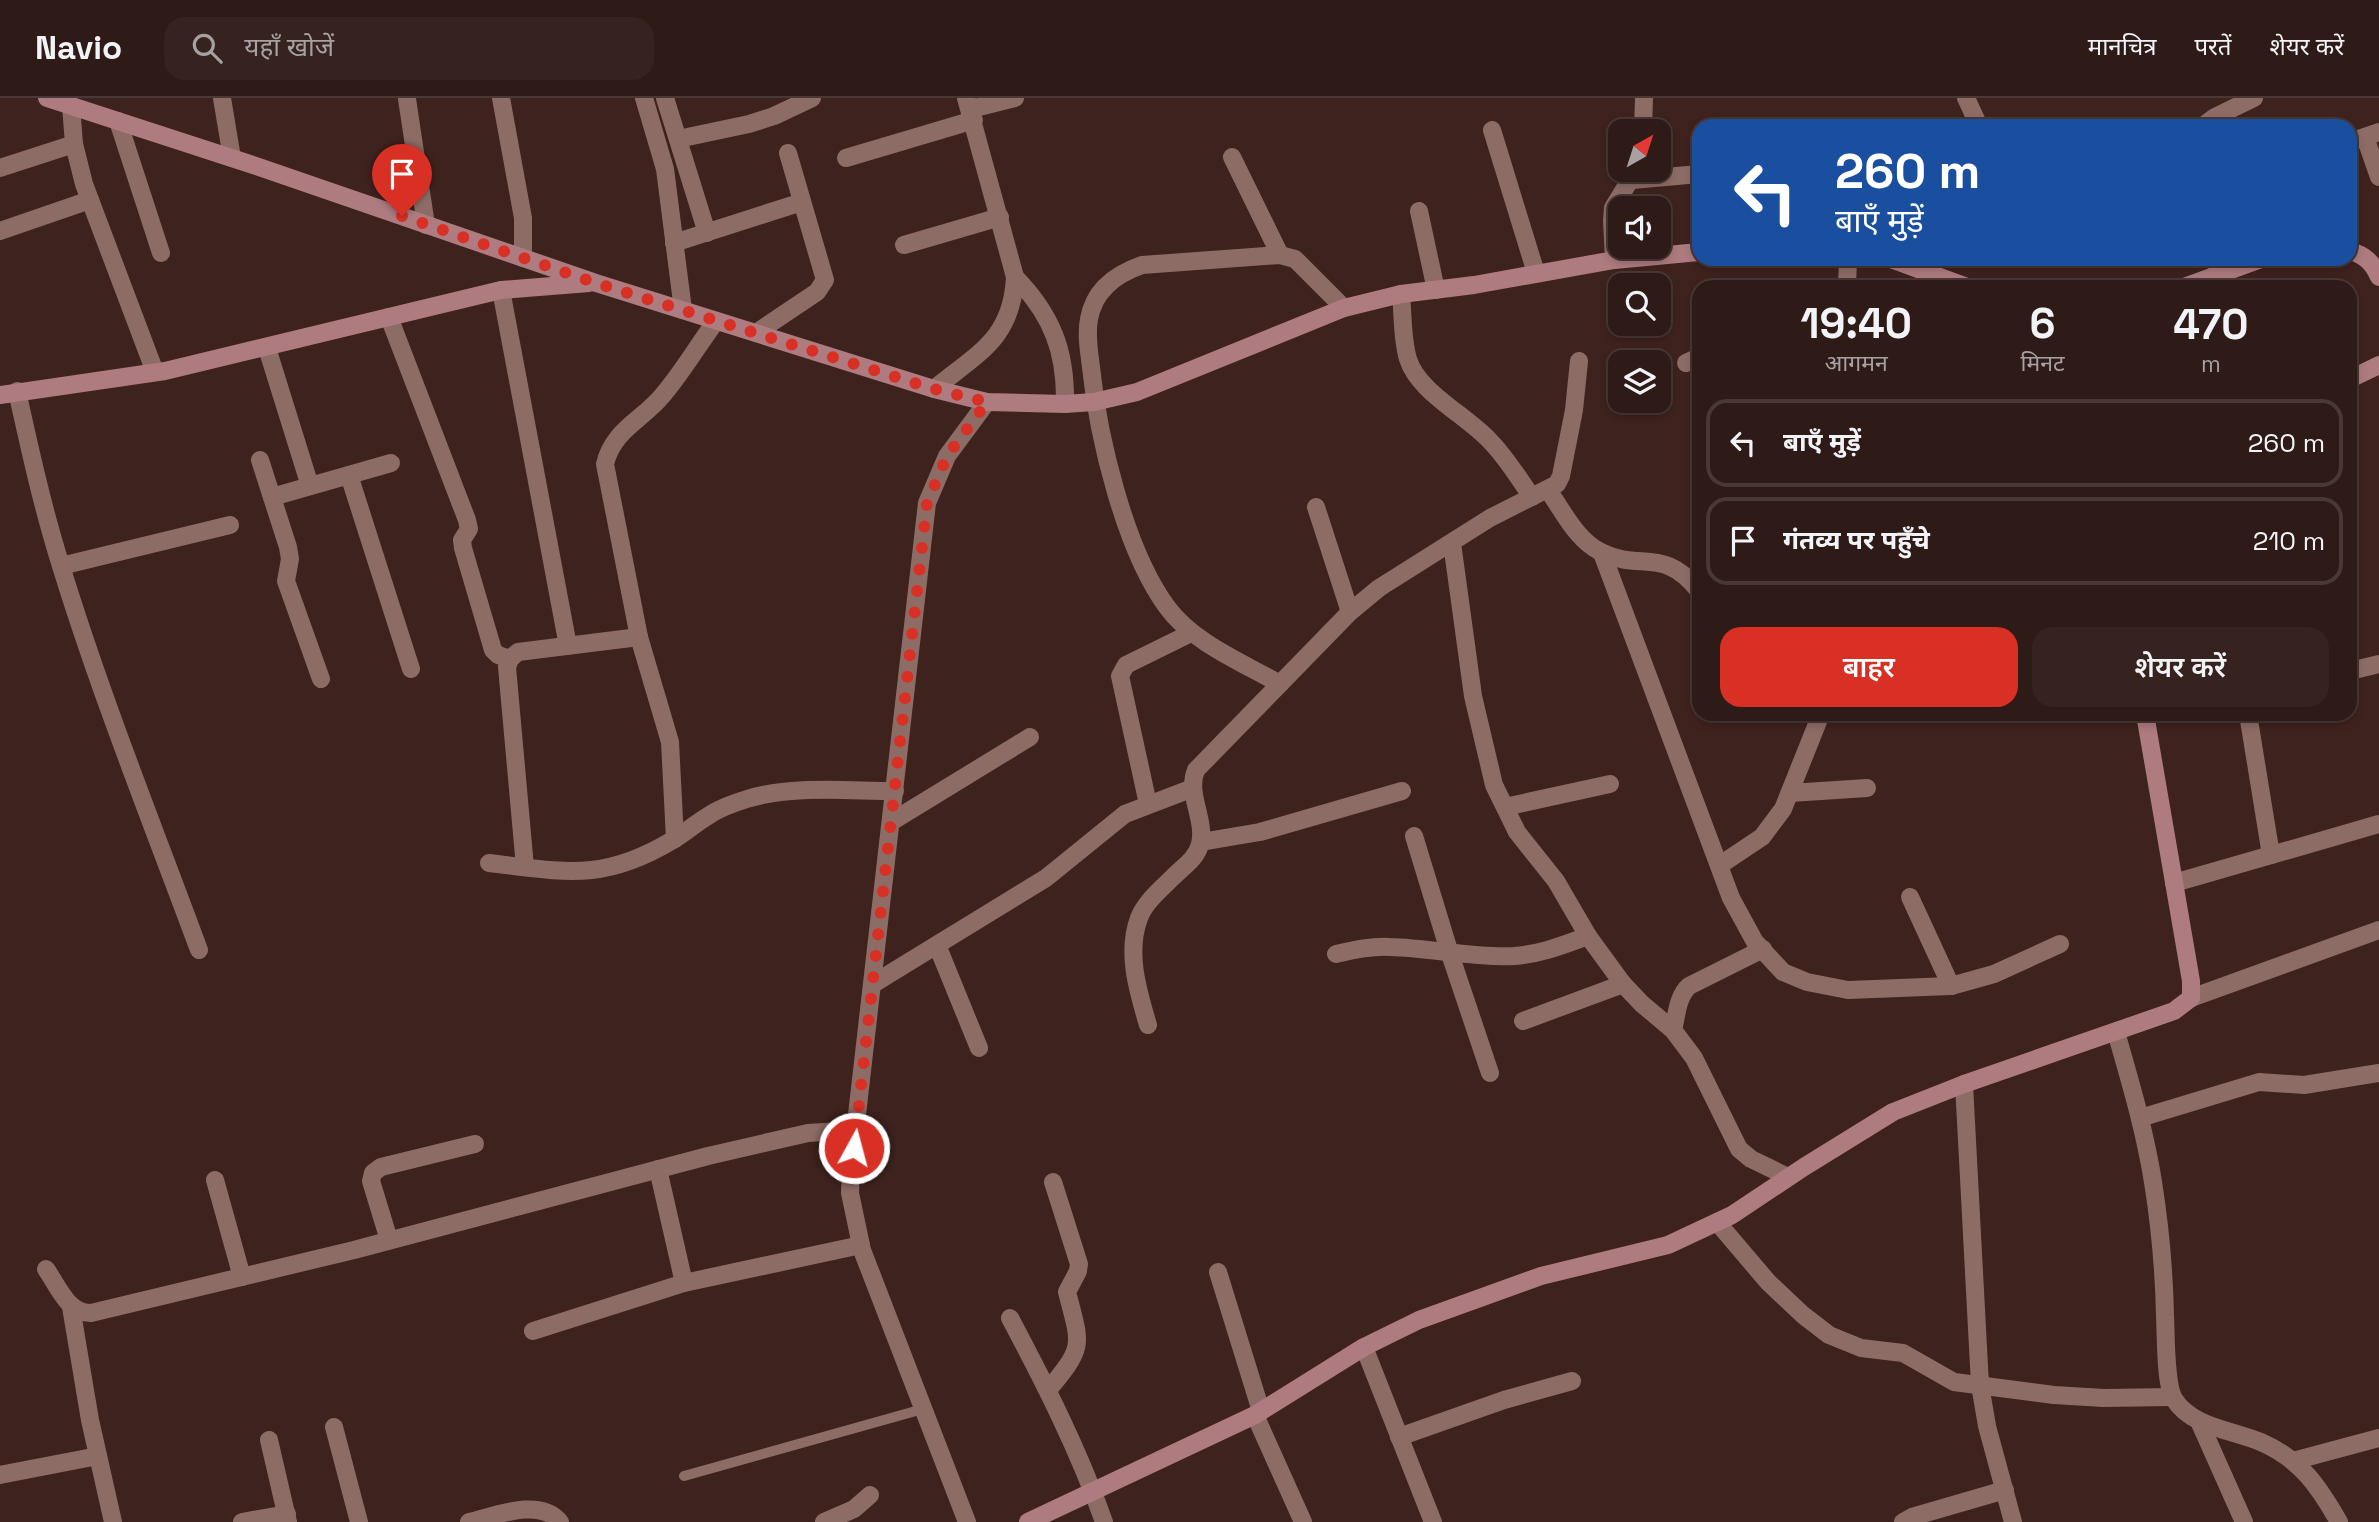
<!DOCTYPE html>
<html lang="hi">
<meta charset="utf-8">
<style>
body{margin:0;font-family:"Space Grotesk","Noto Sans Devanagari",sans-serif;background:#36231f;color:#f1f3f6;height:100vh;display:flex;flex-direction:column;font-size:26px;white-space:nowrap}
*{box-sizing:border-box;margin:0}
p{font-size:23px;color:#a7a1a1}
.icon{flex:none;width:38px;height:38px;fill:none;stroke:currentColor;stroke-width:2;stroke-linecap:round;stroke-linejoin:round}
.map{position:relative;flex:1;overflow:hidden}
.side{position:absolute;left:1692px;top:182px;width:665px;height:441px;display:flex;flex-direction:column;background:#2e1a16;border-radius:21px;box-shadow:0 4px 10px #0003,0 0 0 2px #493835}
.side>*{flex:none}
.guide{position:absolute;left:1692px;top:21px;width:665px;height:147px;border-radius:21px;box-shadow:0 4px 10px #0003,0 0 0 2px #493835;background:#1a4fa0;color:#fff;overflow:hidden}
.needle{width:46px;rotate:39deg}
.controls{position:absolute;left:1608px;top:21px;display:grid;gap:14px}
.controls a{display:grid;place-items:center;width:63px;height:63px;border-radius:14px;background:#2e1a16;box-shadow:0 4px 10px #0003,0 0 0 2px #493835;font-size:35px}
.pin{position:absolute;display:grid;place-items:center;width:60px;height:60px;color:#fff;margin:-72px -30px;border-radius:50% 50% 50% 0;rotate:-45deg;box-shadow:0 0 7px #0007}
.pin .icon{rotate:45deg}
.me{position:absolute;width:77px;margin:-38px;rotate:7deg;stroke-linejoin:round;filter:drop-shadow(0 0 5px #0008)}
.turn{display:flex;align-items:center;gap:24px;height:147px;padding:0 28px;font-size:32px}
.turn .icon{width:91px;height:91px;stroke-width:2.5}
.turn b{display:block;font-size:49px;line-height:60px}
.eta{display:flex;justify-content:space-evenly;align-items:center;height:119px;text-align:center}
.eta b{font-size:42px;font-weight:600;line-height:49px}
.cta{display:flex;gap:14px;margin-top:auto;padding:14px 28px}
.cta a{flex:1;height:80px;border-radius:21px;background:#d93025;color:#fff;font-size:28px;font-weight:600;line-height:80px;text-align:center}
.cta a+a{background:#36231f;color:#f1f3f6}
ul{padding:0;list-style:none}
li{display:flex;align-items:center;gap:21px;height:88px;margin:0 14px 10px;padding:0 14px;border:4px solid #493835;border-radius:21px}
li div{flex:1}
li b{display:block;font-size:26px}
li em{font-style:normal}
header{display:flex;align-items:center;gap:42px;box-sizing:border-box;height:98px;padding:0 35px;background:#2e1a16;border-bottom:2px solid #493835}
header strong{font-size:33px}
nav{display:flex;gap:38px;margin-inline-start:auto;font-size:24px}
.search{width:490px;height:63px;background:#36231f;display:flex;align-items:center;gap:18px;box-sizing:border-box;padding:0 24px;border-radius:21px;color:#a7a1a1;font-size:26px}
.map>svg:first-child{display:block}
</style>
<header>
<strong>Navio</strong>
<div class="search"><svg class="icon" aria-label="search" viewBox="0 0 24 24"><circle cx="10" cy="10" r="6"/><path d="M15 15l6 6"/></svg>यहाँ खोजें</div>
<nav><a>मानचित्र</a><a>परतें</a><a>शेयर करें</a></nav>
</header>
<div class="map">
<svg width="2379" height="1424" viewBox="0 0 2379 1424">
<rect width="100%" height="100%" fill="#3e221e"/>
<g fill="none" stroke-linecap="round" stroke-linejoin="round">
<path stroke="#8e6c66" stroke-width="10" d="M684,1378L923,1311"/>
<g stroke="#8e6c66" stroke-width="18">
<path d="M222,0L232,60"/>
<path d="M501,0L523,120V160"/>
<path d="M644,0L665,71L683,212"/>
<path d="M665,0L707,135"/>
<path d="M1966,0L1979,28"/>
<path d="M407,1L426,127"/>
<path d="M71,8L74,46L84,86L155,274"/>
<path d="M971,11L1015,0"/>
<path d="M118,23L161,155"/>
<path d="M2207,28V25L2215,19L2254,0"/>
<path d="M1492,32L1536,175"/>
<path d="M1643,33L1644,0"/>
<path d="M2365,39L2379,79"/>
<path d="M678,41L749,26L774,18L812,0"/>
<path d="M2350,44L2379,34"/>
<path d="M1232,59L1280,157"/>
<path d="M846,60L974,22"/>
<path d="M0,70L74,46"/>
<path d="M1632,82L1699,76"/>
<path d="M1419,113L1436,192"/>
<path d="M0,133L90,102"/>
<path d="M674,145L802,104"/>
<path d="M904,147L1000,119"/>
<path d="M2216,161L2218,177"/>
<path d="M1614,162L1612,123L1613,110L1636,72"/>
<path d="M1015,179C1052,217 1066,253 1065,306"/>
<path d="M1847,189L1848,161"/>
<path d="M501,192L568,548"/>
<path d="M1401,196C1403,217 1402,241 1408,261C1418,294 1466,317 1490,343C1506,359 1519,381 1532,399"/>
<path d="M389,219L467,422L469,431L462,442L463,450L493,552L498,557L510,561"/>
<path d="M756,235L817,194L825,182L788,55"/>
<path d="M267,250L310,388"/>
<path d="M1686,265L1699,259"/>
<path d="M934,291C978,255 1012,241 1015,179L966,0"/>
<path d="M17,293C30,352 43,411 61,468C101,598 152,725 199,852"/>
<path d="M260,362L288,449L290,461L286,483L321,581"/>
<path d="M349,377L411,571"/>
<path d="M1548,392C1563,413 1577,443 1601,454C1641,474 1664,448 1699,493"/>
<path d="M272,399L391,365"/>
<path d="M1316,409L1350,514"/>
<path d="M1452,445L1473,598L1494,687L1517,734L1556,783L1588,838L1623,886L1642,906L1673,932L1694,960L1739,1051L1751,1061L1788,1079"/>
<path d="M1602,455L1731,800L1755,844L1783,874L1807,884L1848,892L1951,888L1994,876L2060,846"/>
<path d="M61,468L230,427"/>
<path d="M2350,573L2379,566"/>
<path d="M1280,586C1243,565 1192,544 1167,509C1125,452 1098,339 1091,269C1089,253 1086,237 1089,221C1094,192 1116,176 1142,167L1280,157L1295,161L1344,210"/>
<path d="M2248,616L2271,757"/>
<path d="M1790,695L1867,690"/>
<path d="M1148,706L1120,578L1126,567L1191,535"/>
<path d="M1505,709L1610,686"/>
<path d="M891,724L1030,639"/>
<path d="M1414,738L1450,856L1490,975"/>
<path d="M675,741L670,644L639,539L605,366C613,332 641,323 662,298C682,275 698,247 716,223"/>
<path d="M1201,744L1260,734L1402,693"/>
<path d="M489,765C566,774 603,784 673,742C685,735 696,725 708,718C719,710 734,705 747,701C792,687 848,693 895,693"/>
<path d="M1720,767L1762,739L1783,711L1821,616"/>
<path d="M525,769L507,569L510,561L518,554L639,539"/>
<path d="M2174,785L2379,726"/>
<path d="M1910,799L1951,888"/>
<path d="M937,847L979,950"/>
<path d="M1336,856C1354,852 1371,848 1390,849C1431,850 1473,860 1514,858C1541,856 1563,847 1588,838"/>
<path d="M873,886L1046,780L1125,716L1193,690"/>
<path d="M2191,900L2379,832"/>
<path d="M1523,923L1623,886"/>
<path d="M1148,927C1138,893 1126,855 1139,820C1145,804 1161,791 1173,779C1183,769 1197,760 1200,746C1206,721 1186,696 1196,672L1350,514L1379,490L1490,420L1557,386L1561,378L1574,312L1579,263"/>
<path d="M1673,932C1677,917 1677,899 1689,888L1763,851"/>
<path d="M2116,934C2130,983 2145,1033 2153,1084C2160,1128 2164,1172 2165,1217C2166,1236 2165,1286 2174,1301C2192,1330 2234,1332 2263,1345C2301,1362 2319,1389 2339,1424"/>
<path d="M1964,986L1980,1287L1987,1328L2013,1424"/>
<path d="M2140,1020L2259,984L2304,987L2379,975"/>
<path d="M658,1071L684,1185"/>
<path d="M215,1082L242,1179"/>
<path d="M1717,1124L1768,1184L1803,1217L1829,1237L1861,1250L1903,1255L1954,1284L2054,1297L2104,1300L2172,1299"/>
<path d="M389,1142L371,1083L373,1075L381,1069L475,1046"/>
<path d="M46,1171C58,1188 68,1216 91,1215L354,1152L708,1058L808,1035L856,1032"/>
<path d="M1218,1174L1261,1313"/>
<path d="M71,1209L90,1322L113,1424"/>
<path d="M1010,1220C1045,1286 1079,1353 1104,1424"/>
<path d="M533,1233L684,1185L861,1147"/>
<path d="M1364,1249L1433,1424"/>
<path d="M1048,1292C1085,1248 1081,1248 1067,1194L1078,1173L1079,1166L1053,1084"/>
<path d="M1255,1317L1303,1424"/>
<path d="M2199,1323L2244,1424"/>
<path d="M334,1329L359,1424"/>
<path d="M1399,1339L1504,1302L1572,1283"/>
<path d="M269,1342L288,1424"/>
<path d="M2293,1363L2379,1340"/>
<path d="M0,1377L98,1358"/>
<path d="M242,1424L287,1416"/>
<path d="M469,1424C495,1418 540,1399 560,1424"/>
<path d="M824,1424L854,1411L870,1397"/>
<path d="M967,1424L862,1152L850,1095L851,1069L927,405L947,358L987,304"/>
<path d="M1903,1424L1912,1419L2005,1392"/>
</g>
<g stroke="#ad7b80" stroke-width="18">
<path d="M47,0L256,68L596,185L934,291L987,304L1065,306L1094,304L1137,294L1344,210L1401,196L1474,187L1614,162L1699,154"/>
<path d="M2350,153C2365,157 2373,165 2379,179"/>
<path d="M1891,161L1967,189"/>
<path d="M2184,189L2261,161"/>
<path d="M2350,281L2379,267"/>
<path d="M0,297L165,273L501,192L589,185"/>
<path d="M1028,1424L1255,1317L1364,1249L1419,1222L1541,1178L1668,1147L1732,1117L1804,1069L1893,1014L1964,986L2174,913L2191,900V883L2145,616"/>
</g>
</g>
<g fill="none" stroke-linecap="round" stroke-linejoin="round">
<path stroke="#d93025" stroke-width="12" stroke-dasharray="0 21.6" d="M402,118L596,185L934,291L987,304L947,358L927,405L854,1050"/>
</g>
</svg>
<div class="controls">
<a><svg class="needle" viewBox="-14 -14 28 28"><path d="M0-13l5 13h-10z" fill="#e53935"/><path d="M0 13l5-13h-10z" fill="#a7a1a1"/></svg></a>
<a><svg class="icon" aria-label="sound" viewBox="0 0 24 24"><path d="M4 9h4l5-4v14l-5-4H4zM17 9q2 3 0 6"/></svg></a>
<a><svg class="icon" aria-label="search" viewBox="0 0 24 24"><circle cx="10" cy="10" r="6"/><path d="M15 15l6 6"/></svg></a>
<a><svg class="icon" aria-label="layers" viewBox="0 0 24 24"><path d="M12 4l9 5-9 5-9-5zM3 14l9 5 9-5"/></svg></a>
</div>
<div class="pin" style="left:402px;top:118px;background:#d93025"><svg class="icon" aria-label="arrive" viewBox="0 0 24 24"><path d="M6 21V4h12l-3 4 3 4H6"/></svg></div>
<svg class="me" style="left:854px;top:1050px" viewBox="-20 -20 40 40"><circle r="17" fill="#d93025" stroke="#fff" stroke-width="3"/><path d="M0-11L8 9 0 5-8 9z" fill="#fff"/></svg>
<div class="guide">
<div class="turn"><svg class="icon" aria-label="left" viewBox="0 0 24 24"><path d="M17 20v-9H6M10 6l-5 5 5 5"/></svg><div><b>260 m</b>बाएँ मुड़ें</div></div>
</div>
<section class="side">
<div class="eta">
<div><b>19:40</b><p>आगमन</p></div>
<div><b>6</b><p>मिनट</p></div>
<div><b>470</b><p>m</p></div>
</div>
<ul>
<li><svg class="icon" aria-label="left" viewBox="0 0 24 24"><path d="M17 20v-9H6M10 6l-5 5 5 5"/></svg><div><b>बाएँ मुड़ें</b></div><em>260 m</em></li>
<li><svg class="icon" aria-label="arrive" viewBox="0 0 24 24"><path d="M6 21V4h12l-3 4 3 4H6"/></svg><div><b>गंतव्य पर पहुँचे</b></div><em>210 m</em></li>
</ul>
<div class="cta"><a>बाहर</a><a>शेयर करें</a></div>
</section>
</div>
